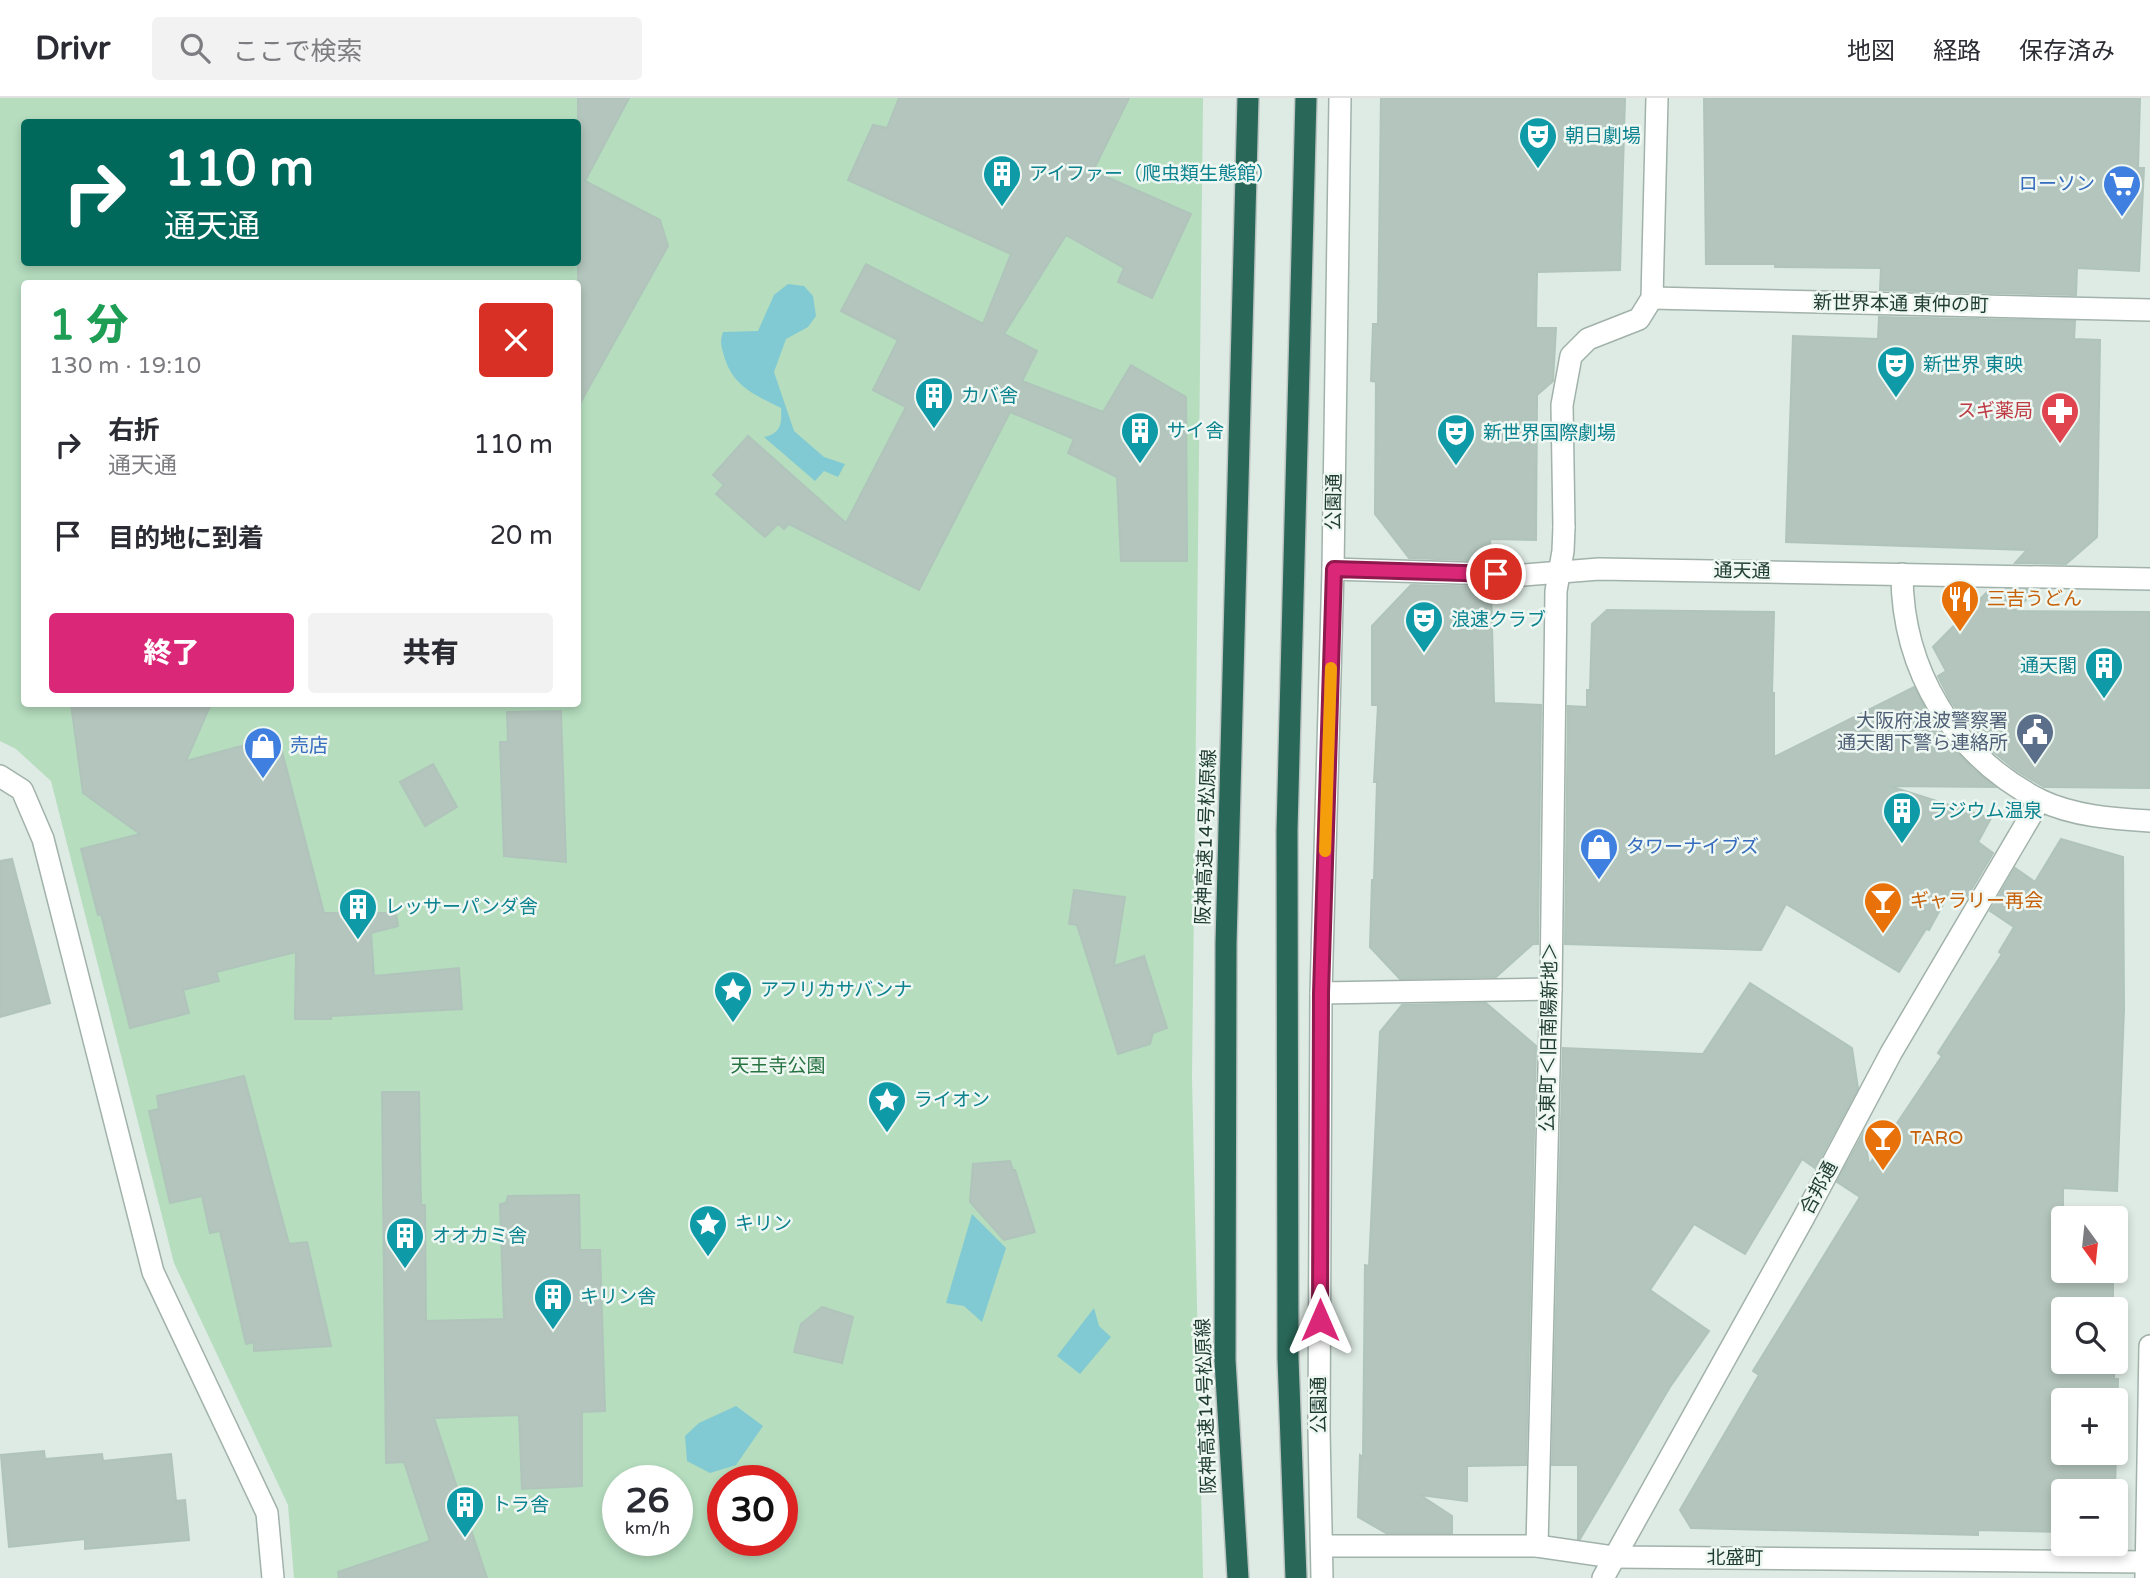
<!DOCTYPE html>
<html lang="ja">
<meta charset="utf-8">
<style>
body{margin:0;font-family:"Varela Round","Noto Sans JP",sans-serif;background:#f2f2f3;color:#2b2b33;height:100vh;display:flex;flex-direction:column;font-size:26px;white-space:nowrap}
*{box-sizing:border-box;margin:0}
p{font-size:23px;color:#7c7c81}
.icon{flex:none;width:38px;height:38px;fill:none;stroke:currentColor;stroke-width:2;stroke-linecap:round;stroke-linejoin:round}
.map{position:relative;flex:1;overflow:hidden}
.sheet{position:absolute;left:21px;top:182px;width:560px;height:427px;display:flex;flex-direction:column;background:#fff;border-radius:7px;box-shadow:0 4px 10px #0003}
.sheet>*{flex:none}
.top-card{position:absolute;left:21px;top:21px;width:560px;height:147px;border-radius:7px;box-shadow:0 4px 10px #0003;background:#00695c;color:#fff;overflow:hidden}
.needle{width:46px;rotate:165deg}
.buttons{position:absolute;left:2051px;top:1108px;display:grid;gap:14px}
.buttons a{display:grid;place-items:center;width:77px;height:77px;border-radius:7px;background:#fff;box-shadow:0 4px 10px #0003;font-size:35px}
.speed{position:absolute;left:602px;top:1367px;display:flex;gap:14px;font-size:35px;font-weight:700;text-align:center}
.speed>*{display:grid;place-content:center;width:91px;height:91px;border-radius:50%;background:#fff;box-shadow:0 4px 10px #0003;line-height:1}
.speed small{font-size:18px;font-weight:400}
.speed .limit{border:10px solid #d22;background:#fff;color:#111}
.pin{position:absolute;display:grid;place-items:center;width:60px;height:60px;color:#fff;margin:-30px;border:4px solid #fff;border-radius:50%;box-shadow:0 2px 7px #0007}
.me{position:absolute;width:77px;margin:-38px;rotate:0deg;stroke-linejoin:round;filter:drop-shadow(0 0 5px #0008)}
.turn{display:flex;align-items:center;gap:24px;height:147px;padding:0 28px;font-size:32px}
.turn .icon{width:91px;height:91px;stroke-width:2.5}
.turn b{display:block;font-size:49px;line-height:60px}
.round{display:grid;place-items:center;flex:none;width:74px;height:74px;border-radius:7px;background:#f2f2f3}
.headline{display:flex;align-items:center;justify-content:space-between;height:119px;padding:0 28px}
h1{font-size:42px;font-weight:800;line-height:52px;color:#1e9e55}
.button{display:flex;gap:14px;margin-top:auto;padding:14px 28px}
.button a{flex:1;height:80px;border-radius:7px;background:#db2777;color:#fff;font-size:28px;font-weight:800;line-height:80px;text-align:center}
.button a+a{background:#f2f2f3;color:#2b2b33}
ul{padding:0;list-style:none}
li{display:flex;align-items:center;gap:21px;height:91px;padding:0 28px}
li div{flex:1}
li b{display:block;font-size:26px}
li em{font-style:normal}
header{display:flex;align-items:center;gap:42px;box-sizing:border-box;height:98px;padding:0 35px;background:#fff;border-bottom:2px solid #e1e1e2}
header strong{font-size:33px}
nav{display:flex;gap:38px;margin-inline-start:auto;font-size:24px}
.search{width:490px;height:63px;background:#f2f2f3;display:flex;align-items:center;gap:18px;box-sizing:border-box;padding:0 24px;border-radius:7px;color:#7c7c81;font-size:26px}
.map>svg:first-child{display:block}
</style>
<header>
<strong>Drivr</strong>
<div class="search"><svg class="icon" aria-label="search" viewBox="0 0 24 24"><circle cx="10" cy="10" r="6"/><path d="M15 15l6 6"/></svg>ここで検索</div>
<nav><a>地図</a><a>経路</a><a>保存済み</a></nav>
</header>
<div class="map">
<svg width="2150" height="1480" viewBox="0 0 2150 1480">
<rect width="100%" height="100%" fill="#deeae4"/>
<path fill="#b5ddbe" fill-rule="evenodd" d="M0,0H1203L1192,980L1203,1480H294L288,1407L174,1165L51,683L16,651L0,643ZM24,24H578V164H24ZM24,186H578V606H24ZM618,1382H677V1442H618ZM723,1382H782V1442H723Z"/>
<g fill="#82cad3">
<path d="M788,186L804,188L813,198L816,218L808,229L786,241L774,274L794,333L824,359L845,366L838,379L824,373L815,383L764,339C781,335 782,326 781,310C757,298 734,289 725,261C722,250 719,245 723,234L758,233L774,197Z"/>
<path d="M972,1116L1006,1150L982,1224L964,1208L946,1205Z"/>
<path d="M1094,1210L1099,1228L1111,1239L1080,1276L1057,1258Z"/>
<path d="M736,1308L763,1328L736,1367L710,1375L687,1363L685,1338L699,1325Z"/>
</g>
<g fill="#b3c5bd" stroke="#b0c4bb" stroke-width="2">
<path d="M578,0H629L585,83L660,122L668,148L578,309Z"/>
<path d="M899,0H1129L1093,73L1191,116L1152,200L1118,184L1124,170L1066,137L1004,236L1037,253L1022,283L1103,314L1131,267L1186,299L1187,463H1121L1117,379L1068,355L1074,341L1010,314L919,492L789,426L784,431L778,426L765,439L716,396L724,387L713,377L748,338L846,425L906,309L873,292L898,242L841,213L866,166L983,226L1011,156L848,82L873,27L887,30Z"/>
<path d="M1381,0H1625L1620,172L1537,174L1536,230H1556L1553,283L1537,297L1536,442L1490,441L1491,463L1409,460L1375,416L1376,284L1371,283L1373,226H1378Z"/>
<path d="M1704,0H2140L2138,70H2144L2139,173L2077,170L2076,197L1880,192L1881,170L1775,169V166H1706Z"/>
<path d="M1879,219L2075,223L2074,241L2100,242L2097,439L2066,466L2015,465L2027,452L1786,444L1793,238L1878,241Z"/>
<path d="M1411,487L1491,489L1494,605L1541,607L1538,846H1533L1496,879L1400,881L1370,849L1372,782H1374L1377,684H1374L1378,607H1372V528Z"/>
<path d="M1990,491L2037,492L2014,513L2150,514V690L2044,689L2017,673L1991,652L1969,628L1950,602L1938,578L1946,573L1933,549Z"/>
<path d="M1607,512L1774,514L1772,595H1774V659L1914,589L1928,616L1949,645L1973,671L1995,689L1889,688L1991,720L1978,744L1993,755L1967,799L1952,790L1929,832L1926,831L1899,874L1786,806L1761,852L1565,846L1568,608L1587,609V592H1590L1592,526Z"/>
<path d="M71,606H211L186,663L278,638L324,815H396L398,828L371,835L374,878L459,870L462,911L331,918V921H295L296,854L216,874L219,883L183,892L189,915L130,930L101,816L98,817L81,751L140,736L83,695Z"/>
<path d="M561,613L566,764L504,758L500,644H508L507,614Z"/>
<path d="M433,666L457,709L425,728L400,684Z"/>
<path d="M2061,741L2123,759L2124,911L2117,1093L2063,1090V1172H2113V1208H2117L2116,1243V1211H2063V1264H2115L2114,1281H2118L2116,1347V1302H2063V1354H2116L2115,1393H2063V1434L1978,1432V1437L1939,1436L1691,1430L1680,1412L1759,1277L1753,1273L1860,1099L1837,1084L1864,1034L1869,1067L1942,958L1938,955L2002,856L1999,854L2014,829L1990,813L2015,770L2035,784Z"/>
<path d="M12,761L50,905L0,919V763Z"/>
<path d="M1074,792L1125,799L1114,868L1144,858L1167,930L1153,935L1150,946L1118,956L1077,827L1069,826Z"/>
<path d="M1750,885L1852,950L1858,990L1815,1070L1802,1061L1745,1156L1694,1126L1650,1192L1709,1233L1670,1289L1580,1441H1578V1367H1552L1563,950L1703,956Z"/>
<path d="M1486,905L1536,948L1526,1367L1467,1368V1403L1420,1397L1452,1418V1435H1386L1358,1419L1360,1357L1363,1359L1365,1167L1369,1168L1380,934L1402,907Z"/>
<path d="M244,978L289,1146L307,1144L331,1248L254,1253V1244L246,1246L220,1133L210,1135L202,1098L170,1105L149,1013L159,1011L157,998Z"/>
<path d="M382,994H419L421,1107H425L426,1223L504,1221L500,1106L506,1105L508,1098L579,1097L580,1152H600L605,1313L582,1314V1388L522,1391L519,1317L434,1320L487,1480H339L338,1474L430,1443L404,1364L386,1365Z"/>
<path d="M1010,1063L1013,1072H1015L1035,1134L1004,1142L970,1104L973,1066Z"/>
<path d="M822,1209L853,1219L842,1265L794,1254L801,1226Z"/>
<path d="M44,1353L45,1361L102,1356L103,1363L171,1356L176,1403L185,1402L189,1442L85,1451V1441L9,1449L1,1357Z"/>
</g>
<g fill="none" stroke-linecap="round" stroke-linejoin="round">
<defs>
<g id="pedestrian">
<path d="M1652,200L2150,212"/>
<path d="M1564,429L1562,307L1571,258L1588,241L1639,221L1652,200L1657,0"/>
</g>
<g id="minor">
<path d="M1333,471L1523,477L1599,471L2150,481"/>
<path d="M1902,476C1902,572 1954,658 2040,702C2073,718 2114,721 2150,723"/>
<path d="M1321,895L1551,891"/>
<path d="M1322,1448H1537L1613,1459L2150,1464"/>
<path d="M1537,1448L1551,891L1556,493L1563,453L1564,429"/>
<path d="M1322,1480L1319,1332L1321,895L1333,471L1340,0"/>
<path d="M1603,1480L1804,1119L1891,955L2040,702"/>
</g>
<g id="tertiary">
<path d="M0,678L22,692L43,741L153,1174L267,1415L273,1480"/>
<path d="M2146,1480L2150,1248"/>
</g>
<g id="motorway">
<path d="M1238,1480L1225,1262L1226,846L1248,0"/>
<path d="M1296,1480L1288,1260L1287,733L1306,0"/>
</g>
</defs>
<use href="#pedestrian" stroke="#a1b2ab" stroke-width="24"/>
<use href="#minor" stroke="#a1b2ab" stroke-width="24"/>
<use href="#tertiary" stroke="#a1b2ab" stroke-width="24"/>
<use href="#motorway" stroke="#bcc4c2" stroke-width="24"/>
<use href="#pedestrian" stroke="#fff" stroke-width="21"/>
<use href="#minor" stroke="#fff" stroke-width="21"/>
<use href="#tertiary" stroke="#fff" stroke-width="21"/>
<use href="#motorway" stroke="#296858" stroke-width="21"/>
</g>
<g fill="none" stroke-linecap="round" stroke-linejoin="round">
<defs>
<path id="route" d="M1320,1222L1321,895L1334,471L1496,476"/>
</defs>
<use href="#route" stroke="#8e194d" stroke-width="18"/>
<use href="#route" stroke="#db2777" stroke-width="12"/>
<path stroke="#f59e0b" stroke-width="12" d="M1325,753L1331,570"/>
</g>
<defs>
<symbol id="theatre-pin" viewBox="-11 -11 22 30"><path d="M0 17L-7.5 6A9.5 9.5 0 1 1 7.5 6Z" fill="#0f9aa8" stroke="#eef7f2"/><path d="M-5-5.5Q0-4 5-5.5V0Q5 5 0 6Q-5 5-5 0ZM-3.3-2.5H-1v1.5H-3.3ZM1-2.5H3.3v1.5H1ZM-2.8 1Q0 5.5 2.8 1Z" fill="#fff"/></symbol>
<symbol id="building-pin" viewBox="-11 -11 22 30"><path d="M0 17L-7.5 6A9.5 9.5 0 1 1 7.5 6Z" fill="#0f9aa8" stroke="#eef7f2"/><path d="M-4-6H4V6H1V3H-1V6H-4ZM-2.5-4.3h1.7v1.8h-1.7ZM.8-4.3h1.7v1.8H.8ZM-2.5-1h1.7V.8h-1.7ZM.8-1h1.7V.8H.8Z" fill="#fff"/></symbol>
<symbol id="supermarket-pin" viewBox="-11 -11 22 30"><path d="M0 17L-7.5 6A9.5 9.5 0 1 1 7.5 6Z" fill="#3f7fe0" stroke="#eef7f2"/><path d="M-6-5.5h2.5l.6 2H6L4.5 2H-2.5L-4.4-4H-6ZM-1.5 3.2a1.3 1.3 0 1 0 .1 0ZM3 3.2a1.3 1.3 0 1 0 .1 0Z" fill="#fff"/></symbol>
<symbol id="pharmacy-pin" viewBox="-11 -11 22 30"><path d="M0 17L-7.5 6A9.5 9.5 0 1 1 7.5 6Z" fill="#e0444e" stroke="#eef7f2"/><path d="M-2-6h4v4h4v4h-4v4h-4v-4h-4v-4h4Z" fill="#fff"/></symbol>
<symbol id="restaurant-pin" viewBox="-11 -11 22 30"><path d="M0 17L-7.5 6A9.5 9.5 0 1 1 7.5 6Z" fill="#e8710a" stroke="#eef7f2"/><path d="M-5-6h1v4h1v-4h1v4h1v-4h1v5L-1.5 .5V6h-2V.5L-5-1ZM5-6V6H3V1.5H1.5Q1.5-4 5-6Z" fill="#fff"/></symbol>
<symbol id="civic-pin" viewBox="-11 -11 22 30"><path d="M0 17L-7.5 6A9.5 9.5 0 1 1 7.5 6Z" fill="#5c6f8a" stroke="#eef7f2"/><path d="M-.6-6.5H3V-4.5H.6V-3L4-1V1h2V6H-6V1h2V-1L-.6-3ZM-1.2 2.5V6h2.4V2.5Z" fill="#fff"/></symbol>
<symbol id="shop-pin" viewBox="-11 -11 22 30"><path d="M0 17L-7.5 6A9.5 9.5 0 1 1 7.5 6Z" fill="#3f7fe0" stroke="#eef7f2"/><path d="M-5-2.5h2.3a2.7 3.5 0 0 1 5.4 0H5L5.5 6h-11ZM-1.5-2.5h3a1.5 2.3 0 0 0-3 0Z" fill="#fff"/></symbol>
<symbol id="bar-pin" viewBox="-11 -11 22 30"><path d="M0 17L-7.5 6A9.5 9.5 0 1 1 7.5 6Z" fill="#e8710a" stroke="#eef7f2"/><path d="M-6-5H6L.8 .8V4.5H3.5V6h-7V4.5H-.8V.8Z" fill="#fff"/></symbol>
<symbol id="sight-pin" viewBox="-11 -11 22 30"><path d="M0 17L-7.5 6A9.5 9.5 0 1 1 7.5 6Z" fill="#0f9aa8" stroke="#eef7f2"/><path d="M0-6L1.8-2.2L6-1.7L2.9 1.2L3.7 5.4L0 3.3L-3.7 5.4L-2.9 1.2L-6-1.7L-1.8-2.2Z" fill="#fff"/></symbol>
</defs>
<g fill-rule="evenodd">
<use href="#theatre-pin" x="1516" y="16" width="44" height="60"/>
<use href="#building-pin" x="980" y="54" width="44" height="60"/>
<use href="#supermarket-pin" x="2100" y="64" width="44" height="60"/>
<use href="#theatre-pin" x="1874" y="245" width="44" height="60"/>
<use href="#building-pin" x="912" y="276" width="44" height="60"/>
<use href="#pharmacy-pin" x="2038" y="291" width="44" height="60"/>
<use href="#building-pin" x="1118" y="311" width="44" height="60"/>
<use href="#theatre-pin" x="1434" y="313" width="44" height="60"/>
<use href="#restaurant-pin" x="1938" y="479" width="44" height="60"/>
<use href="#theatre-pin" x="1402" y="500" width="44" height="60"/>
<use href="#building-pin" x="2082" y="546" width="44" height="60"/>
<use href="#civic-pin" x="2013" y="612" width="44" height="60"/>
<use href="#shop-pin" x="241" y="626" width="44" height="60"/>
<use href="#building-pin" x="1880" y="691" width="44" height="60"/>
<use href="#shop-pin" x="1577" y="727" width="44" height="60"/>
<use href="#bar-pin" x="1861" y="781" width="44" height="60"/>
<use href="#building-pin" x="336" y="787" width="44" height="60"/>
<use href="#sight-pin" x="711" y="870" width="44" height="60"/>
<use href="#sight-pin" x="865" y="980" width="44" height="60"/>
<use href="#bar-pin" x="1861" y="1018" width="44" height="60"/>
<use href="#sight-pin" x="686" y="1104" width="44" height="60"/>
<use href="#building-pin" x="383" y="1116" width="44" height="60"/>
<use href="#building-pin" x="531" y="1177" width="44" height="60"/>
<use href="#building-pin" x="443" y="1385" width="44" height="60"/>
</g>
<g text-anchor="middle" dominant-baseline="central" stroke-width="5" stroke-linejoin="round" paint-order="stroke">
<g font-size="19" fill="#0d838f" stroke="#eef7f2" text-anchor="start">
<text x="1565" y="38">朝日劇場</text>
<text x="1029" y="76">アイファー（爬虫類生態館）</text>
<text x="1923" y="267">新世界 東映</text>
<text x="961" y="298">カバ舎</text>
<text x="1167" y="333">サイ舎</text>
<text x="1483" y="335">新世界国際劇場</text>
<text x="1451" y="522">浪速クラブ</text>
<text x="2077" y="568" text-anchor="end">通天閣</text>
<text x="1929" y="713">ラジウム温泉</text>
<text x="385" y="809">レッサーパンダ舎</text>
<text x="760" y="892">アフリカサバンナ</text>
<text x="914" y="1002">ライオン</text>
<text x="735" y="1126">キリン</text>
<text x="432" y="1138">オオカミ舎</text>
<text x="580" y="1199">キリン舎</text>
<text x="492" y="1407">トラ舎</text>
</g>
<g font-size="19" fill="#366cbe" stroke="#eef7f2" text-anchor="start">
<text x="2095" y="86" text-anchor="end">ローソン</text>
<text x="290" y="648">売店</text>
<text x="1626" y="749">タワーナイブズ</text>
</g>
<g font-size="19" fill="#1e3b32" stroke="#eef7f2">
<text transform="translate(1901 206) rotate(1)">新世界本通 東仲の町</text>
<text transform="translate(1334 404) rotate(-89)">公園通</text>
<text transform="translate(1742 473) rotate(1)">通天通</text>
<text transform="translate(1206 739) rotate(-88)">阪神高速14号松原線</text>
<text transform="translate(1549 939) rotate(-89)">公東町＜旧南陽新地＞</text>
<text transform="translate(1819 1090) rotate(-62)">合邦通</text>
<text transform="translate(1319 1307) rotate(-90)">公園通</text>
<text transform="translate(1206 1308) rotate(-92)">阪神高速14号松原線</text>
<text x="1735" y="1460">北盛町</text>
</g>
<g font-size="19" fill="#be3a42" stroke="#eef7f2" text-anchor="end">
<text x="2033" y="313">スギ薬局</text>
</g>
<g font-size="19" fill="#c56008" stroke="#eef7f2" text-anchor="start">
<text x="1987" y="501">三吉うどん</text>
<text x="1910" y="803">ギャラリー再会</text>
<text x="1910" y="1040">TARO</text>
</g>
<g font-size="19" fill="#4e5e75" stroke="#eef7f2" text-anchor="end">
<text x="2008" y="623">大阪府浪波警察署<tspan x="2008" dy="22">通天閣下警ら連絡所</tspan></text>
</g>
<g font-size="19" fill="#277341" stroke="#eef7f2">
<text x="778" y="968">天王寺公園</text>
</g>
</g>
</svg>
<div class="buttons">
<a><svg class="needle" viewBox="-14 -14 28 28"><path d="M0-13l5 13h-10z" fill="#e53935"/><path d="M0 13l5-13h-10z" fill="#7c7c81"/></svg></a>
<a><svg class="icon" aria-label="search" viewBox="0 0 24 24"><circle cx="10" cy="10" r="6"/><path d="M15 15l6 6"/></svg></a>
<a>+</a>
<a>−</a>
</div>
<div class="speed"><div>26<small>km/h</small></div><div class="limit">30</div></div>
<div class="pin" style="left:1496px;top:476px;background:#d93025"><svg class="icon" aria-label="arrive" viewBox="0 0 24 24"><path d="M6 21V4h12l-3 4 3 4H6"/></svg></div>
<svg class="me" style="left:1320px;top:1222px" viewBox="-20 -20 40 40"><path d="M0-17L14 15 0 8-14 15z" fill="#db2777" stroke="#fff" stroke-width="4"/></svg>
<div class="top-card">
<div class="turn"><svg class="icon" aria-label="right" viewBox="0 0 24 24"><path d="M7 20v-9h11M14 6l5 5-5 5"/></svg><div><b>110 m</b>通天通</div></div>
</div>
<section class="sheet">
<div class="headline"><div><h1>1 分</h1><p>130 m · 19:10</p></div><a class="round" style="background:#d93025;color:#fff"><svg class="icon" aria-label="close" viewBox="0 0 24 24"><path d="M6 6l12 12M18 6L6 18"/></svg></a></div>
<ul>
<li><svg class="icon" aria-label="right" viewBox="0 0 24 24"><path d="M7 20v-9h11M14 6l5 5-5 5"/></svg><div><b>右折</b><p>通天通</p></div><em>110 m</em></li>
<li><svg class="icon" aria-label="arrive" viewBox="0 0 24 24"><path d="M6 21V4h12l-3 4 3 4H6"/></svg><div><b>目的地に到着</b></div><em>20 m</em></li>
</ul>
<div class="button"><a>終了</a><a>共有</a></div>
</section>
</div>
